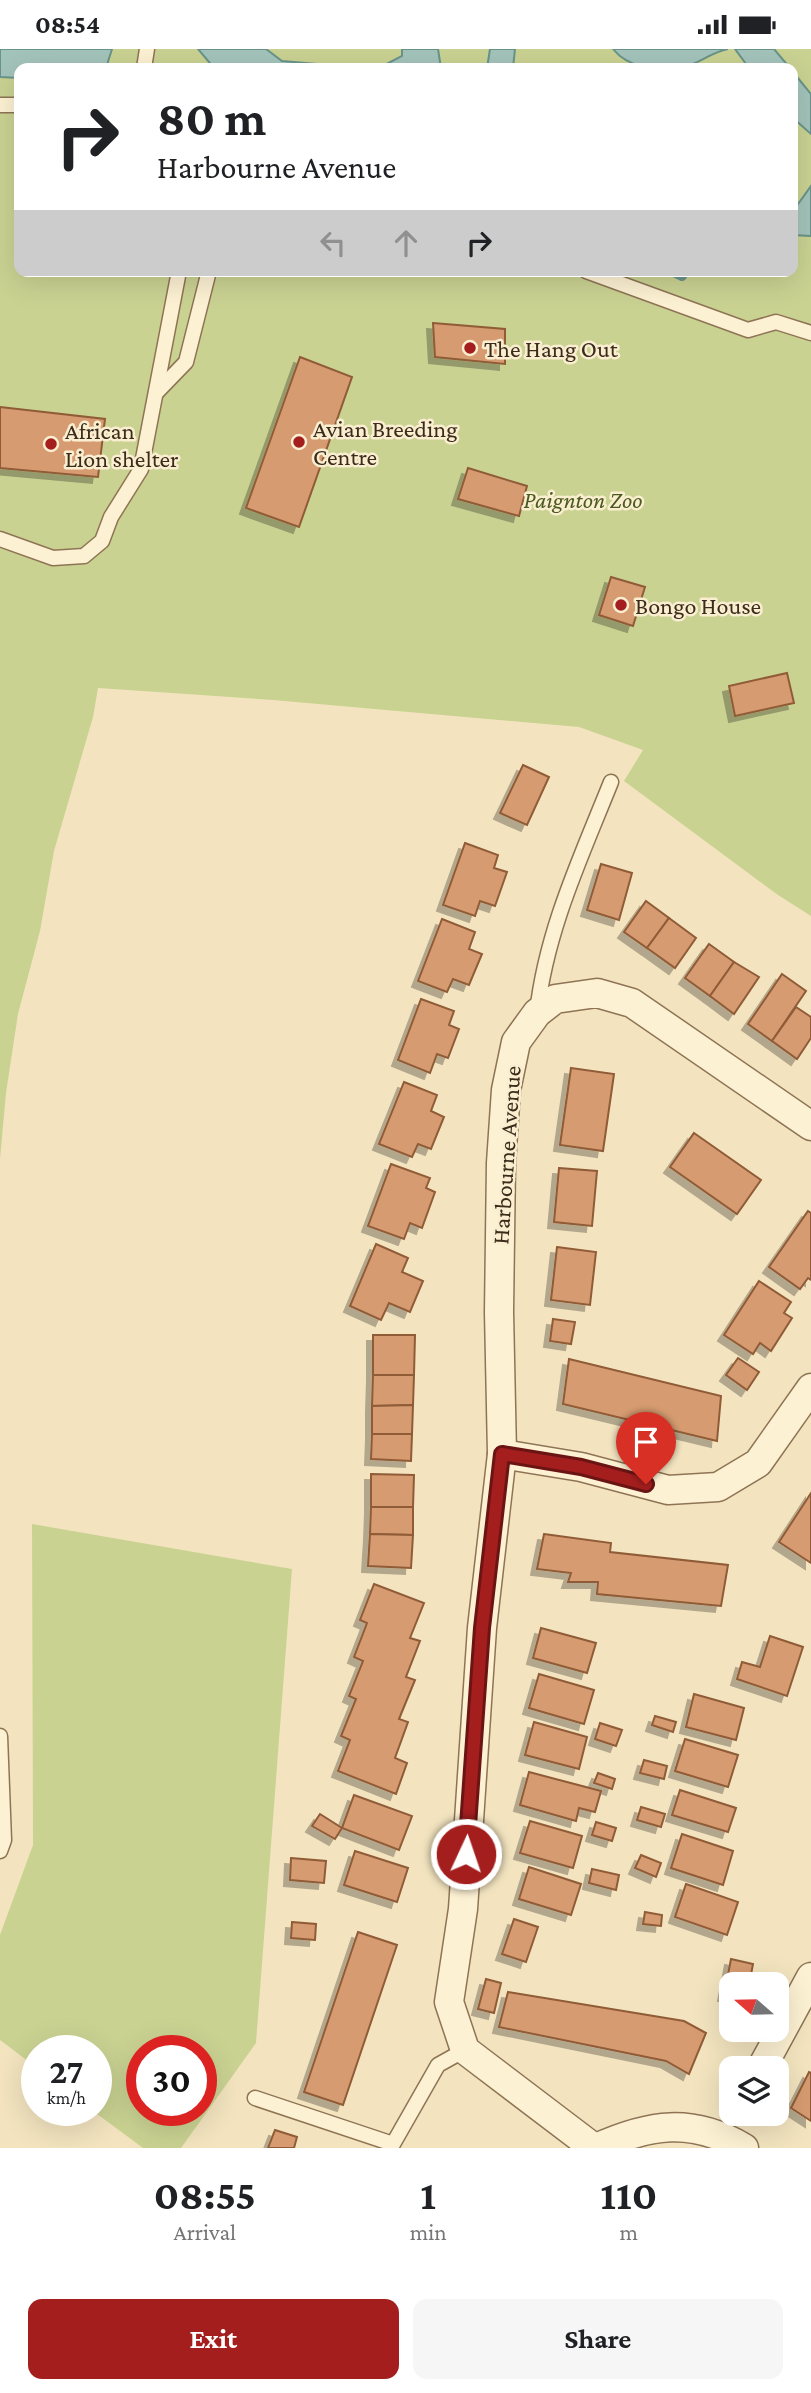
<!DOCTYPE html>
<style>
body{margin:0;font-family:"Crimson Pro",serif;background:#f6f6f6;color:#202124;height:100vh;display:flex;flex-direction:column;font-size:26px;white-space:nowrap}
*{box-sizing:border-box;margin:0}
p{font-size:23px;color:#757577}
.icon{flex:none;width:38px;height:38px;fill:none;stroke:currentColor;stroke-width:2;stroke-linecap:round;stroke-linejoin:round}
.map{position:relative;height:2099px;overflow:hidden}
.sheet{display:flex;flex-direction:column;background:#fff;flex:1}
.sheet>*{flex:none}
.banner{position:absolute;left:14px;top:14px;width:784px;height:214px;border-radius:14px;box-shadow:0 7px 28px #0002;background:#fff;color:#202124;overflow:hidden}
.needle{width:46px;rotate:290deg}
.buttons{position:absolute;left:719px;top:1923px;display:grid;gap:14px}
.buttons a{display:grid;place-items:center;width:70px;height:70px;border-radius:14px;background:#fff;box-shadow:0 7px 28px #0002;font-size:35px}
.speed{position:absolute;left:21px;top:1986px;display:flex;gap:14px;font-size:35px;font-weight:700;text-align:center}
.speed>*{display:grid;place-content:center;width:91px;height:91px;border-radius:50%;background:#fff;box-shadow:0 7px 28px #0002;line-height:1}
.speed small{font-size:18px;font-weight:400}
.speed .limit{border:10px solid #d22;background:#fff;color:#111}
.pin{position:absolute;display:grid;place-items:center;width:60px;height:60px;color:#fff;margin:-72px -30px;border-radius:50% 50% 50% 0;rotate:-45deg;box-shadow:0 0 7px #0007}
.pin .icon{rotate:45deg}
.me{position:absolute;width:77px;margin:-38px;rotate:3deg;stroke-linejoin:round;filter:drop-shadow(0 0 5px #0008)}
.turn{display:flex;align-items:center;gap:24px;height:147px;padding:0 28px;font-size:32px}
.turn .icon{width:91px;height:91px;stroke-width:2.5}
.turn b{display:block;font-size:49px;line-height:60px}
.lanes{display:flex;align-items:center;height:66px;padding:0 28px;background:#0003;justify-content:center;gap:35px;direction:ltr}
.lanes .off{opacity:.35}
.eta{display:flex;justify-content:space-evenly;align-items:center;height:119px;text-align:center}
.eta b{font-size:42px;font-weight:700;line-height:49px}
.button{display:flex;gap:14px;margin-top:auto;padding:14px 28px}
.button a{flex:1;height:80px;border-radius:14px;background:#a41e1e;color:#fff;font-size:28px;font-weight:700;line-height:80px;text-align:center}
.button a+a{background:#f6f6f6;color:#202124}
.status{display:flex;justify-content:space-between;align-items:center;height:49px;padding:0 35px;background:#fff;direction:ltr}
.status svg{height:19px;fill:currentColor}
.map>svg:first-child{display:block}
</style>
<div class="status"><b>08:54</b><svg viewBox="0 0 49 12"><path d="M0 12V9h3v3zM5 12V6h3v6zM10 12V3h3v9zM15 12V0h3v12zM26 1h20v11H26zM47 4h2v5h-2z"/></svg></div>
<div class="map">
<svg width="811" height="2099" viewBox="0 0 811 2099">
<defs>
<filter id="shadow"><feDropShadow dx="-6" dy="6" stdDeviation="0" flood-color="#0004"/></filter>
</defs>
<rect width="100%" height="100%" fill="#f3e4bf"/>
<g fill="#cad292" fill-rule="evenodd">
<path d="M0,0H811V867L778,846L624,732L643,701L579,678L273,651L98,639L93,668L54,802L40,882L18,965L6,1044L0,1110ZM19,19H793V222H19Z"/>
<path d="M32,1475L292,1520L256,1994L181,2099H143L93,2062H96V2002H37V2019L0,1991V1886L33,1796ZM142,2002H201V2062H142Z"/>
</g>
<g fill="#a3c4bb" stroke="#699489" stroke-width="2">
<path d="M0,0H112L106,19H19V29L0,28Z"/>
<path d="M198,0H266L282,12L364,19H214Z"/>
<path d="M402,0H438L441,19H379L402,7Z"/>
<path d="M490,0H515L513,19H487Z"/>
<path d="M613,0H728C711,3 697,16 681,19C658,24 627,18 613,0Z"/>
<path d="M735,0H774L790,19H749Z"/>
<path d="M793,23L811,45V85L793,69Z"/>
<path d="M811,137V187L793,186V157L798,155Z"/>
</g>
<g fill="none" stroke-linecap="round" stroke-linejoin="round">
<path stroke="#699489" stroke-width="10" d="M672,222L682,227"/>
</g>
<g fill="#d69b70" stroke="#905c38" stroke-width="2" filter="url(#shadow)">
<path d="M433,274L505,280V315L435,308Z"/>
<path d="M300,308L352,328L299,478L246,459Z"/>
<path d="M0,358L105,370L98,428L0,419Z"/>
<path d="M468,419L527,437L519,467L458,450Z"/>
<path d="M611,528L645,538L633,577L599,566Z"/>
<path d="M787,624L794,654L735,667L729,637Z"/>
<path d="M523,716L549,728L527,776L500,764Z"/>
<path d="M465,794L498,806L494,819L507,823L495,857L480,852L475,867L443,856Z"/>
<path d="M601,815L632,824L619,871L587,861Z"/>
<path d="M646,852L669,869L647,899L624,883Z"/>
<path d="M669,869L696,889L675,919L647,899Z"/>
<path d="M442,870L475,883L469,900L482,905L469,936L453,930L447,943L418,932Z"/>
<path d="M709,895L734,913L710,947L685,929Z"/>
<path d="M734,913L759,928L734,965L710,947Z"/>
<path d="M782,925L806,942L772,992L748,975Z"/>
<path d="M421,950L454,962L449,976L459,980L448,1009L437,1005L430,1024L398,1011Z"/>
<path d="M796,958L811,968V989L797,1010L772,992Z"/>
<path d="M571,1019L614,1025L603,1102L560,1096Z"/>
<path d="M404,1033L437,1046L431,1062L444,1068L431,1100L418,1095L412,1108L379,1095Z"/>
<path d="M694,1084L761,1131L737,1165L670,1118Z"/>
<path d="M391,1115L430,1129L426,1139L435,1143L422,1179L410,1174L404,1190L368,1177Z"/>
<path d="M559,1119L597,1122L592,1177L554,1173Z"/>
<path d="M808,1162L811,1164V1231L808,1229L800,1240L769,1218Z"/>
<path d="M376,1195L408,1209L402,1223L423,1232L410,1263L389,1254L381,1271L350,1257Z"/>
<path d="M557,1198L596,1203L590,1256L551,1251Z"/>
<path d="M759,1232L791,1253L784,1264L792,1269L771,1302L760,1294L753,1305L724,1286Z"/>
<path d="M553,1270L575,1273L571,1295L550,1292Z"/>
<path d="M373,1286H415L414,1326H373Z"/>
<path d="M738,1309L759,1323L747,1341L726,1326Z"/>
<path d="M569,1310L721,1347L717,1392L563,1355Z"/>
<path d="M373,1326H414L413,1356L372,1357Z"/>
<path d="M413,1356L412,1385H372V1357Z"/>
<path d="M372,1385H412L411,1412L371,1410Z"/>
<path d="M371,1425L414,1426L413,1458H371Z"/>
<path d="M811,1444V1514L779,1493Z"/>
<path d="M371,1458H413V1486L370,1485Z"/>
<path d="M370,1485L413,1486L411,1519L368,1517Z"/>
<path d="M544,1485L611,1494L610,1503L728,1516L721,1557L597,1545L598,1533H568L571,1524L537,1520Z"/>
<path d="M374,1535L424,1554L410,1589L420,1592L406,1628L415,1631L399,1670L408,1673L395,1709L407,1714L396,1745L338,1722L350,1691L341,1687L356,1650L349,1647L363,1612L354,1608L367,1574L360,1571Z"/>
<path d="M541,1579L596,1594L587,1624L533,1609Z"/>
<path d="M770,1587L803,1598L787,1647L737,1630L742,1613L760,1618Z"/>
<path d="M539,1625L594,1641L584,1675L529,1659Z"/>
<path d="M694,1645L744,1659L736,1691L686,1678Z"/>
<path d="M655,1667L676,1673L673,1683L652,1676Z"/>
<path d="M534,1673L587,1688L579,1720L525,1706Z"/>
<path d="M600,1674L622,1681L616,1697L595,1690Z"/>
<path d="M685,1690L738,1706L728,1738L675,1722Z"/>
<path d="M644,1711L667,1717L664,1730L640,1724Z"/>
<path d="M529,1723L601,1742L595,1763L579,1759L576,1772L520,1756Z"/>
<path d="M598,1724L615,1730L612,1740L594,1734Z"/>
<path d="M680,1741L736,1759L728,1783L672,1766Z"/>
<path d="M354,1746L412,1767L399,1801L342,1779Z"/>
<path d="M641,1758L665,1765L661,1778L637,1771Z"/>
<path d="M320,1765L342,1779L335,1790L312,1777Z"/>
<path d="M530,1772L582,1787L573,1819L520,1804Z"/>
<path d="M596,1773L616,1779L612,1792L592,1786Z"/>
<path d="M682,1785L733,1802L723,1836L671,1819Z"/>
<path d="M355,1802L408,1819L397,1853L344,1836Z"/>
<path d="M641,1806L661,1814L656,1828L635,1819Z"/>
<path d="M291,1809L326,1812L324,1834L290,1831Z"/>
<path d="M529,1818L581,1835L571,1866L519,1850Z"/>
<path d="M592,1820L619,1826L616,1841L589,1834Z"/>
<path d="M686,1835L738,1853L727,1886L675,1868Z"/>
<path d="M645,1863L662,1866L661,1877L643,1875Z"/>
<path d="M514,1870L538,1878L526,1913L502,1905Z"/>
<path d="M292,1873L316,1875L315,1891L291,1889Z"/>
<path d="M358,1883L397,1896L343,2056L304,2043Z"/>
<path d="M731,1910L753,1915L749,1936H732V1948L724,1946Z"/>
<path d="M486,1930L501,1934L494,1964L478,1960Z"/>
<path d="M508,1943L684,1972L706,1984L689,2025L666,2012L499,1978Z"/>
<path d="M809,2023L811,2024V2072L791,2059Z"/>
<path d="M275,2081L297,2088L294,2099H268Z"/>
</g>
<g fill="none" stroke-linecap="round" stroke-linejoin="round">
<defs>
<g id="lane">
<path d="M144,19L147,0"/>
<path d="M0,56H19"/>
<path d="M586,222L748,281L776,273L811,284"/>
<path d="M156,344L186,313L209,222"/>
<path d="M0,490L53,509L84,507L102,492L111,468L141,420L179,222"/>
<path d="M537,964C546,882 581,808 611,733"/>
<path d="M0,1687L4,1791L0,1802"/>
<path d="M255,2049L393,2095L438,2016L465,2001"/>
</g>
<g id="street">
<path d="M502,1405L581,1418L668,1441L718,1438L758,1414L811,1339"/>
<path d="M761,2020L811,1928"/>
<path d="M594,2099L465,2001L449,1953L463,1860L482,1579L502,1405L499,1263L501,1114L506,1041L516,993L537,964L555,950L597,944L632,954L811,1077"/>
<path d="M596,2099C649,2075 692,2068 744,2099"/>
</g>
</defs>
<use href="#lane" stroke="#8e7455" stroke-width="17"/>
<use href="#street" stroke="#8e7455" stroke-width="31"/>
<use href="#lane" stroke="#fdf1d3" stroke-width="14"/>
<use href="#street" stroke="#fdf1d3" stroke-width="28"/>
</g>
<g fill="none" stroke-linecap="round" stroke-linejoin="round">
<defs>
<path id="route" d="M466,1805L482,1579L502,1405L581,1418L646,1435"/>
</defs>
<use href="#route" stroke="#6b1414" stroke-width="18"/>
<use href="#route" stroke="#a41e1e" stroke-width="12"/>
</g>
<g fill="#a41e1e" stroke="#f9eed0" stroke-width="2.5">
<circle cx="470" cy="299" r="7"/>
<circle cx="299" cy="393" r="7"/>
<circle cx="51" cy="395" r="7"/>
<circle cx="621" cy="556" r="7"/>
</g>
<g text-anchor="middle" dominant-baseline="central" stroke-width="5" stroke-linejoin="round" paint-order="stroke">
<g font-size="24" fill="#3c2b1b" stroke="#f9eed0" text-anchor="start">
<text x="484" y="299">The Hang Out</text>
<text x="313" y="379">Avian Breeding<tspan x="313" dy="28">Centre</tspan></text>
<text x="65" y="381">African<tspan x="65" dy="28">Lion shelter</tspan></text>
<text x="635" y="556">Bongo House</text>
</g>
<g font-size="24" font-style="italic" fill="#4b5b1f" stroke="#f9eed0">
<text x="583" y="450">Paignton Zoo</text>
</g>
<g font-size="24" fill="#3c2b1b" stroke="#f9eed0">
<text transform="translate(506 1106) rotate(-86)">Harbourne Avenue</text>
</g>
</g>
</svg>
<div class="buttons">
<a><svg class="needle" viewBox="-14 -14 28 28"><path d="M0-13l5 13h-10z" fill="#e53935"/><path d="M0 13l5-13h-10z" fill="#757577"/></svg></a>
<a><svg class="icon" aria-label="layers" viewBox="0 0 24 24"><path d="M12 4l9 5-9 5-9-5zM3 14l9 5 9-5"/></svg></a>
</div>
<div class="speed"><div>27<small>km/h</small></div><div class="limit">30</div></div>
<div class="pin" style="left:646px;top:1435px;background:#d93025"><svg class="icon" aria-label="arrive" viewBox="0 0 24 24"><path d="M6 21V4h12l-3 4 3 4H6"/></svg></div>
<svg class="me" style="left:466px;top:1805px" viewBox="-20 -20 40 40"><circle r="17" fill="#a41e1e" stroke="#fff" stroke-width="3"/><path d="M0-11L8 9 0 5-8 9z" fill="#fff"/></svg>
<div class="banner">
<div class="turn"><svg class="icon" aria-label="right" viewBox="0 0 24 24"><path d="M7 20v-9h11M14 6l5 5-5 5"/></svg><div><b>80 m</b>Harbourne Avenue</div></div>
<div class="lanes"><svg class="icon off" aria-label="left" viewBox="0 0 24 24"><path d="M17 20v-9H6M10 6l-5 5 5 5"/></svg><svg class="icon off" aria-label="ahead" viewBox="0 0 24 24"><path d="M12 20V5M6 11l6-6 6 6"/></svg><svg class="icon" aria-label="right" viewBox="0 0 24 24"><path d="M7 20v-9h11M14 6l5 5-5 5"/></svg></div>
</div>
</div>
<section class="sheet">
<div class="eta">
<div><b>08:55</b><p>Arrival</p></div>
<div><b>1</b><p>min</p></div>
<div><b>110</b><p>m</p></div>
</div>
<div class="button"><a>Exit</a><a>Share</a></div>
</section>
